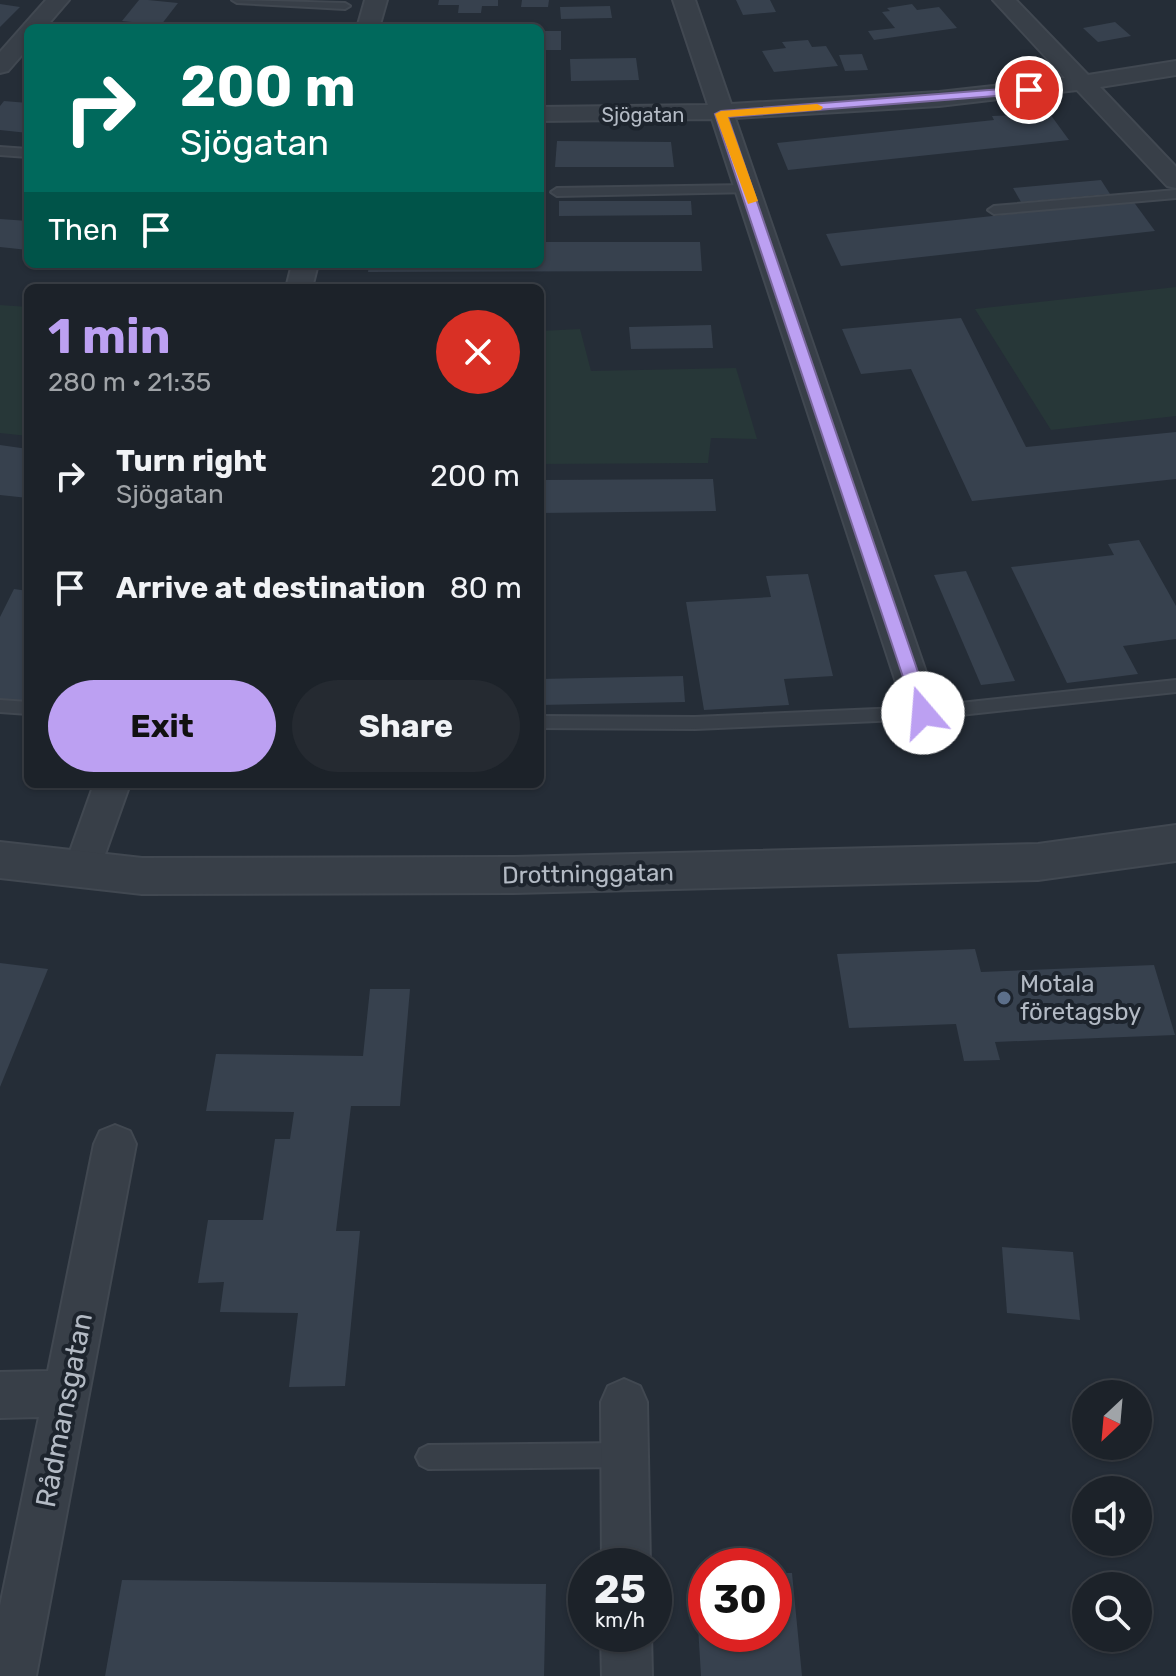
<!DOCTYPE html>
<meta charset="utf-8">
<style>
body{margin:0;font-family:Rubik,sans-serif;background:#252a31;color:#f1f3f6;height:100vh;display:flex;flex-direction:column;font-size:30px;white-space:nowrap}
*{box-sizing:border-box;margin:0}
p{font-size:26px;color:#a0a4a8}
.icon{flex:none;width:44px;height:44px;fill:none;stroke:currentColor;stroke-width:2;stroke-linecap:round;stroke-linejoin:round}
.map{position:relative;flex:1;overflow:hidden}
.panel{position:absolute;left:24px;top:284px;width:520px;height:504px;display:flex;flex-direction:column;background:#1c2229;border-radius:12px;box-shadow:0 2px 6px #0004,0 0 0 2px #3a3f46}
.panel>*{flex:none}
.banner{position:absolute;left:24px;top:24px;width:520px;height:244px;border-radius:12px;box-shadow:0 2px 6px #0004,0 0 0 2px #3a3f46;background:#00695c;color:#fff;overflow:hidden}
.needle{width:52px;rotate:206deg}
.controls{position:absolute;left:1072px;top:1380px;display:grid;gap:16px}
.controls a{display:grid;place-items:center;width:80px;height:80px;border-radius:50%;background:#1c2229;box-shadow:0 2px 6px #0004,0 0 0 2px #3a3f46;font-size:40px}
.speed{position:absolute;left:568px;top:1548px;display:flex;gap:16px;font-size:40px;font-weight:700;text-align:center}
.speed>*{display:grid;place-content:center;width:104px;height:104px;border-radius:50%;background:#1c2229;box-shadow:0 2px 6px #0004,0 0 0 2px #3a3f46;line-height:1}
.speed small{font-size:20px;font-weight:400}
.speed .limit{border:12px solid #d22;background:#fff;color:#111}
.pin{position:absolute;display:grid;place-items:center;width:68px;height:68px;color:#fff;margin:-34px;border:4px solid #fff;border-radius:50%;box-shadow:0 2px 8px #0007}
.me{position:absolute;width:88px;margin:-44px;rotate:342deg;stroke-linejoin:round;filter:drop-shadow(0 0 6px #0008)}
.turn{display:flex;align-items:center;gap:28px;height:168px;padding:0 24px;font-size:36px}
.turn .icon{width:104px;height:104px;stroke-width:2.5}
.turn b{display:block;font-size:56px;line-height:68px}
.then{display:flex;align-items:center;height:76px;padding:0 24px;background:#0003;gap:16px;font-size:30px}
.round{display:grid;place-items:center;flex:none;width:84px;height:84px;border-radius:42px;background:#252a31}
.overview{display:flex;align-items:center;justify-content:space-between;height:136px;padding:0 24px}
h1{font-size:48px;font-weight:700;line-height:60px;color:#bca0f2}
.button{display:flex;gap:16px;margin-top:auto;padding:16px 24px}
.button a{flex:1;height:92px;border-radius:48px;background:#bca0f2;color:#111;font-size:32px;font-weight:700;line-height:92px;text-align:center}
.button a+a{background:#252a31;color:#f1f3f6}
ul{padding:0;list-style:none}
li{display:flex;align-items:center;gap:24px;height:112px;padding:0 24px}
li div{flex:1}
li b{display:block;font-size:30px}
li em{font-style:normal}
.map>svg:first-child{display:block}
</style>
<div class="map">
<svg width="1176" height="1676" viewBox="0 0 1176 1676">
<rect width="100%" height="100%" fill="#252d37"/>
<g fill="#273738">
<path d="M1176,287V416L1051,430L975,309Z"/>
<path d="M0,305L28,307V436L0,433Z"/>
<path d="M580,329L591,371L736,368L757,439L711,438L708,463L540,464V331Z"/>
</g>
<g fill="#37414e">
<path d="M139,0H148L178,3L161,25L122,21Z"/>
<path d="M439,0H498V6H482L481,13H458L459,5H438Z"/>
<path d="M522,0H549L548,7H521Z"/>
<path d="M736,0H770L776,12L743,15Z"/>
<path d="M0,4L20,7L0,27Z"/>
<path d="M912,4L917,10L939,7L957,28L874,40L868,31L895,28L882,12L890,11L887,8Z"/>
<path d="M610,6L612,18L561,19L560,7Z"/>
<path d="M1115,22L1131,36L1098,42L1083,28Z"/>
<rect x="540" y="31" width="21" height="19"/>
<path d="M808,40L812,47L826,46L838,66L774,72L762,51L786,48L782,42Z"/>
<path d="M862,54L868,70L845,71L839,55Z"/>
<path d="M636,58L639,80L571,81L570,59Z"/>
<path d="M4,101L28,103V133L0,130V106Z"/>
<path d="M1050,114L1069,140L788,170L777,143L994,120L992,116Z"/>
<path d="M557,141L671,142L674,167H555Z"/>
<path d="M1101,180L1110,194L1021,202L1013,188Z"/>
<path d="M559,201H691L692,215L559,216Z"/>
<path d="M1133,201L1155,231L841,266L826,234Z"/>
<path d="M0,219L28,221V250L0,247Z"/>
<path d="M540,242H700L702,271L368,272L369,264H540Z"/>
<path d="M961,318L1026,447L1176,432V479L972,501L911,369L861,374L842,329Z"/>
<path d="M711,325L713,348L631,349L629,327Z"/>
<path d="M0,445L28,449V498L0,495Z"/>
<path d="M713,479L716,511L540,513V480Z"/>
<path d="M1139,540L1176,606V639L1123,646L1138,674L1067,683L1011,567L1114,555L1108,544Z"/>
<path d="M966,571L1015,681L981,685L934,575Z"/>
<path d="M808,574L833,676L784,679L789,705L704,710L686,602L771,597L766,576Z"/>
<path d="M14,589L28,591V712L0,709V617Z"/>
<path d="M683,676L685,702L540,705V679Z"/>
<path d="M975,949L981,972L1154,965L1175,1035L995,1042L1000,1060L964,1061L956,1024L849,1028L837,954Z"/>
<path d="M0,963L48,969L0,1087Z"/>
<path d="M370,989H410L400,1106H351L336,1231H360L345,1386L289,1387L298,1313L220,1312L224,1282L198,1283L208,1220H263L275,1139H290L294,1112L206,1111L216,1054L363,1056Z"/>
<path d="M1002,1247L1073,1252L1080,1320L1007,1313Z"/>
<path d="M774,1573H792L802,1676H701L695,1576H706V1634H774Z"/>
<path d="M122,1580L546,1584L544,1676H105Z"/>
</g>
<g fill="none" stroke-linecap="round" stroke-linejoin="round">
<defs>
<g id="service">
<path d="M232,0L345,3L350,6L345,9L237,3Z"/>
<path d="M0,147L28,149V157L0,155Z"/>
<path d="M748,185L754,189L752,192L557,196L551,192L557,188Z"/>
<path d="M1176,190V198L994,214L988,210L994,206Z"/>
<path d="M1176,680V692L923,719L695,729L540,728V716L695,717L923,707Z"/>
<path d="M0,700L28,702V714L0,712Z"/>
<path d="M625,1443L633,1447L637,1455L633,1463L625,1467L428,1469L420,1465L416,1457L420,1449L428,1445Z"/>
</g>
<g id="minor">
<path d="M46,0H69L45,28H28V48L8,71L0,73V52Z"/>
<path d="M365,0H387L379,28H357Z"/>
<path d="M673,0H695L731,104L939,92L1065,78L993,0H1016L1088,75L1176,61V75L1100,87L1176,167V188L1167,186L1077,90L939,106L735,118L940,713L935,722L923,726L911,722L906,713L712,119L540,121V107L708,105Z"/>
<path d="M292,264H318L312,288H286Z"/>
<path d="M94,784H130L99,871L94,881L81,886L68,881L63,871Z"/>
<path d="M115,1125L130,1131L136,1144L36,1676H0V1606L39,1417L0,1418V1372L48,1371L94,1144L100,1131Z"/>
<path d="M624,1379L640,1386L647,1402L650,1566H602L601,1402L608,1386Z"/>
<path d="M601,1634H651L652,1676H602Z"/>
</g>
<path id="tertiary" d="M1176,825V861L1038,880L514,893L142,894L0,878V842L142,858L514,857L1038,844Z"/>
</defs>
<use href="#service" stroke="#414851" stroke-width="4"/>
<use href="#minor" stroke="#414851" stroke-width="4"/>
<use href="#tertiary" stroke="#414851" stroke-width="4"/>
<use href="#service" fill="#383f48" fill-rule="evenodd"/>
<use href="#minor" fill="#383f48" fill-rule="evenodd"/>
<use href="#tertiary" fill="#383f48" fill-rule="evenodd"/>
</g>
<path fill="#bca0f2" stroke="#7a689d" stroke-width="2" d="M1029,87L1034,93L728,117L932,713L923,719L915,713L715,114L721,111Z"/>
<path fill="#f59e0b" d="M817,104L823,107L821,110L728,117L758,201L748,204L715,114L721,111Z"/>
<circle fill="#5c6f8a" stroke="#1d242d" stroke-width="3" cx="1004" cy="998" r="8"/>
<g text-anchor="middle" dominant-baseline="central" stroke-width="8" stroke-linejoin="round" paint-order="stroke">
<g font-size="20" fill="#b3bac4" stroke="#1d242d">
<text x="643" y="115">Sjögatan</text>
</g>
<g font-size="24" fill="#b3bac4" stroke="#1d242d">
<text transform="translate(588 874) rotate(-1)">Drottninggatan</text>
</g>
<g font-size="24" fill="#b3bac4" stroke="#1d242d" text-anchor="start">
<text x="1020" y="984">Motala<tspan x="1020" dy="28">företagsby</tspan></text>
</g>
<g font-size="28" fill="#b3bac4" stroke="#1d242d">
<text transform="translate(64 1410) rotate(-79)">Rådmansgatan</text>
</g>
</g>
</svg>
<div class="controls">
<a><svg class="needle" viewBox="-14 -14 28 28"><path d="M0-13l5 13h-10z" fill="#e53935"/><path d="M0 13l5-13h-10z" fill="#a0a4a8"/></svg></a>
<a><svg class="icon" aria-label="sound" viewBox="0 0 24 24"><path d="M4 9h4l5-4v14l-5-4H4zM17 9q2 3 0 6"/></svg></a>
<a><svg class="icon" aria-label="search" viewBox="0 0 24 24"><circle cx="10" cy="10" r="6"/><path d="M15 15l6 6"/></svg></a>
</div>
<div class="speed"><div>25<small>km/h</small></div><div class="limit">30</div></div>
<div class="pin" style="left:1029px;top:90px;background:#d93025"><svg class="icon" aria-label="arrive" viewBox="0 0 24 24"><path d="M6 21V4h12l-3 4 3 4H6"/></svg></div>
<svg class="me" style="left:923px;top:713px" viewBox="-20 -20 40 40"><circle r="19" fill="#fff"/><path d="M0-13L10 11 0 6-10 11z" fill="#bca0f2"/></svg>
<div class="banner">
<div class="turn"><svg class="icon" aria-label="right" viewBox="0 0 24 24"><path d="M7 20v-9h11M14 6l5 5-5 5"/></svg><div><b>200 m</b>Sjögatan</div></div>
<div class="then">Then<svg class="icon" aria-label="arrive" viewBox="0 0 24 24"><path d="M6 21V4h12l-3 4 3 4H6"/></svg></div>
</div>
<section class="panel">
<div class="overview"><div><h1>1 min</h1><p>280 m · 21:35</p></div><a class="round" style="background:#d93025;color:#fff"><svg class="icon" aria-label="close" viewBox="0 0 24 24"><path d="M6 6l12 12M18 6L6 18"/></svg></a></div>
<ul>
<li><svg class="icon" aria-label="right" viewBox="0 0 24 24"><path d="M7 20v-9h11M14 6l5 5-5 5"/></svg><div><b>Turn right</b><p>Sjögatan</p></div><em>200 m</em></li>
<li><svg class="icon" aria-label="arrive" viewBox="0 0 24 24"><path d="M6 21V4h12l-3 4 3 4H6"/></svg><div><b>Arrive at destination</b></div><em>80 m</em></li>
</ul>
<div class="button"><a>Exit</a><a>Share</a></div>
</section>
</div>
